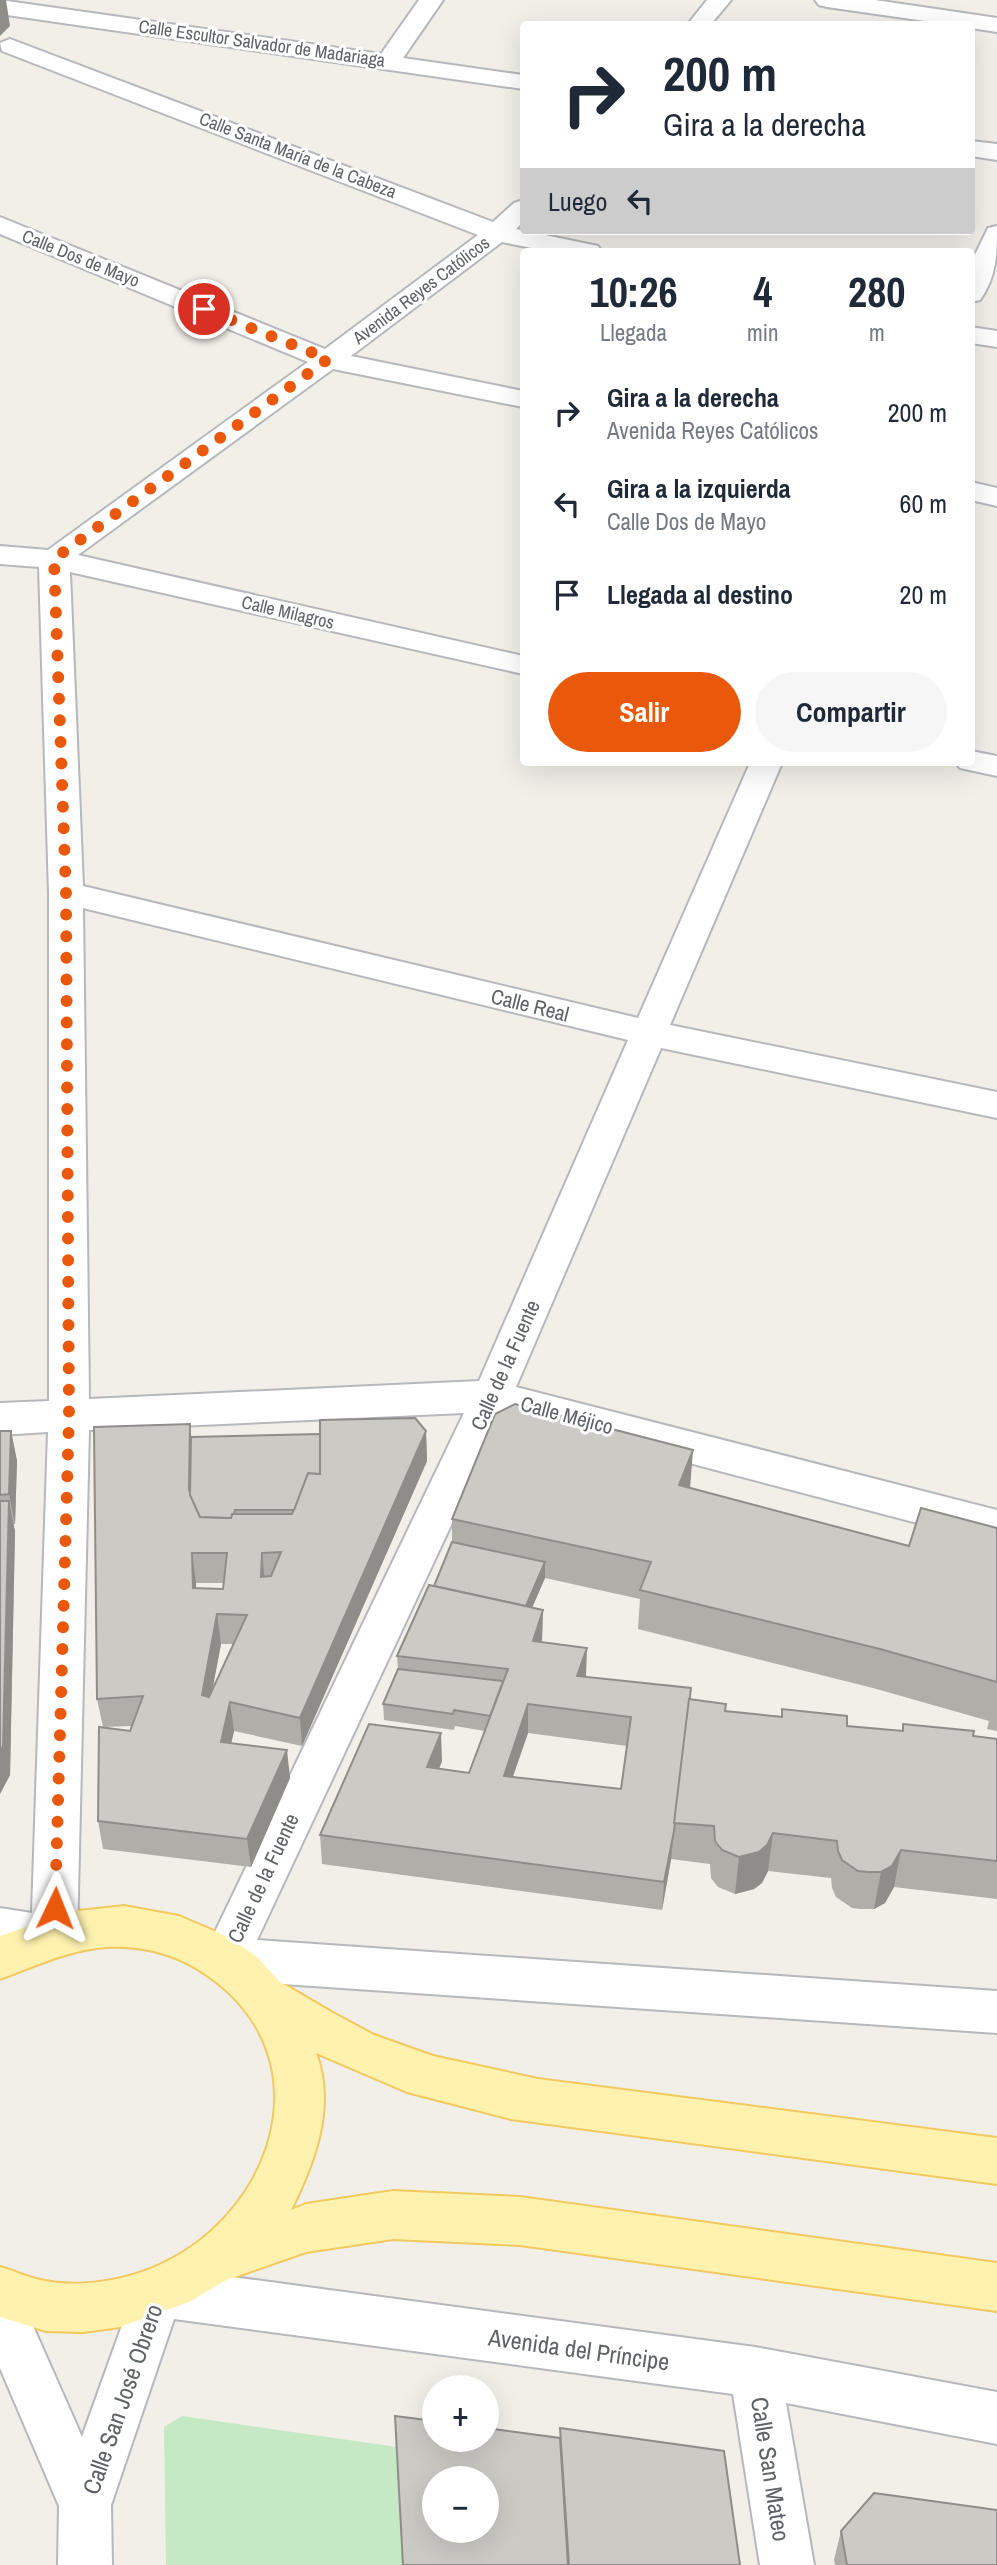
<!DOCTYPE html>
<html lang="es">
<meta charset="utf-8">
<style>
body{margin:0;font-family:"Archivo Narrow",sans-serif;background:#f6f6f7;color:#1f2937;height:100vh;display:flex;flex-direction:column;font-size:26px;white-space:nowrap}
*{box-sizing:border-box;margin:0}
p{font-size:23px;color:#747a83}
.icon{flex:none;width:38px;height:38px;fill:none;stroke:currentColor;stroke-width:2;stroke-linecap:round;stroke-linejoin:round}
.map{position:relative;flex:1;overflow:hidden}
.panel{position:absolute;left:520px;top:248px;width:455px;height:518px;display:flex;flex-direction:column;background:#fff;border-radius:7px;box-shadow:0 7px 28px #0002}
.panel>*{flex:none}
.guide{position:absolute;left:520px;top:21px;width:455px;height:214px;border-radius:7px;box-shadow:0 7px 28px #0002;background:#fff;color:#1f2937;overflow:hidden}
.tools{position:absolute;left:422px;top:2375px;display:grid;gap:14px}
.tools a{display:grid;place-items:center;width:77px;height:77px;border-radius:50%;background:#fff;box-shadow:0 7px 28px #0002;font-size:35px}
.pin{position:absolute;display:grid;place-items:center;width:60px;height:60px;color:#fff;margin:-30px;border:4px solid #fff;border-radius:50%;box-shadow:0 2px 7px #0007}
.me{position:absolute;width:77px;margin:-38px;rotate:2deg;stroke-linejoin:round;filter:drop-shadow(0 0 5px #0008)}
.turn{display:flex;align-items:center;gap:24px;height:147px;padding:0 28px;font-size:32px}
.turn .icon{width:91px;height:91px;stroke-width:2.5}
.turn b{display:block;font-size:49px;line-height:60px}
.then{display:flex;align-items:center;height:66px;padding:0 28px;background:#0003;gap:14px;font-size:26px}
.eta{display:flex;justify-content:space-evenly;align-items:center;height:119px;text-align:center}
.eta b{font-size:42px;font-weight:700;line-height:49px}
.button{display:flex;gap:14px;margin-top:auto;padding:14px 28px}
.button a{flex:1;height:80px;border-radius:42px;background:#ea580c;color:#fff;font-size:28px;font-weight:700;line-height:80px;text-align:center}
.button a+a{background:#f6f6f7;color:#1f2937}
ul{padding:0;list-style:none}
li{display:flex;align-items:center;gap:21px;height:91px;padding:0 28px}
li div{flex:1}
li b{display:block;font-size:26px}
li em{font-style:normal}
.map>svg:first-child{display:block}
</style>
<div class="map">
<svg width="997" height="2565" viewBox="0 0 997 2565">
<rect width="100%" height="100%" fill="#f1efe8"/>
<path fill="#c5e8c5" d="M182,2416L397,2447L403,2565H166L164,2427Z"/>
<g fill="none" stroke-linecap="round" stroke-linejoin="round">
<defs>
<g id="minor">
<path d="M0,0L381,54L419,0H443L403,58L523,75V89L0,14Z"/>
<path d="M707,0H731L711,24H688Z"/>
<path d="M815,0H875L997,18V32L971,28V24H946L827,7L819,5Z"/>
<path d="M10,39L493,222L514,203L523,200V222L516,229L598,246L602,252H551L502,242L351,356L523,391V407L333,369L78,555L523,656V674L70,572L83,886L638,1018L750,763H782L670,1025L997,1092V1118L661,1048L516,1387L997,1510V1544L503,1414L257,1940L997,1991V2033L225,1980L209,1974L202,1959L464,1413L89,1430L77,1936L70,1951L54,1957L0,1950V1908L32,1913L48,1432L0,1435V1403L49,1401V893L39,567L0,564V546L48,550L308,362L0,234V217L325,349L478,235L2,51L0,43ZM83,908L628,1040L479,1381L89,1399Z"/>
<path d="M971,141L997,144V160L971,156Z"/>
<path d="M997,226C997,253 997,276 980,300L971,302V263L988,228Z"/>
<path d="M971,327L997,331V347L971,343Z"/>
<path d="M971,482L997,488V506L971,500Z"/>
<path d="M971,751L997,756V776L960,768L956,763H971Z"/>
<path d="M158,2267L755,2347L997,2392V2444L786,2403L814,2565H760L733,2394L174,2319L111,2505L112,2565H58L59,2506L0,2368V2284L18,2292L82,2437L140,2275Z"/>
</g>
<path id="primary" d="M124,1906L179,1916L228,1937L257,1957L280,1982L333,2013L374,2035L433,2056L538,2079L997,2138V2184L511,2119L407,2092L316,2053C336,2106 315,2162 291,2210L306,2204L393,2191L520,2197L997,2263V2311L520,2245L393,2239L306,2252L226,2280L189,2302L120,2327L83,2332L46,2331L0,2317V2267C14,2271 27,2277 40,2280C75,2288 117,2282 150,2269C271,2221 328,2063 211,1978C180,1955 145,1945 106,1947C68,1950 35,1966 0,1979V1936L69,1912Z"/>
</defs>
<use href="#minor" stroke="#b5b8bc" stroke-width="4"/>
<use href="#primary" stroke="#f2c960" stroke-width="4"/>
<use href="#minor" fill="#fff" fill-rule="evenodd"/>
<use href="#primary" fill="#fff2af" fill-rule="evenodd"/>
</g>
<g fill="#afaea9" fill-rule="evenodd">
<path d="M190,1424L191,1437L426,1431L427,1461L302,1746L234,1731L231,1743L290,1778L251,1867L103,1849L98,1821L132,1726L103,1727L97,1699ZM196,1583H224L223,1589L196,1588ZM221,1644H234L212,1690Z"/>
<path d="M0,1431H11L17,1461L15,1524H13L15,1531L10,1775L0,1794Z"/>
<path d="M690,1488L909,1546L997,1528V1731L987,1729L989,1721L873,1688L638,1629L640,1599L545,1578L532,1608L543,1610L542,1642L586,1677L690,1699L725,1711L781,1716L782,1709L847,1726L902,1731L903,1724L997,1739V1899L894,1887L885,1903L874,1909H861L852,1908L836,1897L832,1888L831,1878L768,1871L762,1883L754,1889L735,1894L718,1887L711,1878L710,1864L671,1859L662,1910L322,1864L320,1835L442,1761L439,1769L469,1773L485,1731L455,1726L454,1730L384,1720L383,1704L398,1669L397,1656L434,1586L452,1542V1519ZM528,1733L627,1746L621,1789L513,1777Z"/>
<path d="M841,2531L997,2565H835L834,2560Z"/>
</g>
<g fill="#8f8d8a">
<path d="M0,0H6L10,26L0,36Z"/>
<path d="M190,1424L193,1454V1509L189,1490Z"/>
<path d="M11,1431L17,1461L15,1524L9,1494Z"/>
<path d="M426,1431L427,1461L302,1746L300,1718Z"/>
<path d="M693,1450L690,1489L679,1485Z"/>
<path d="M9,1501L15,1531L10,1775L0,1794V1752Z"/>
<path d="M192,1553L196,1583L197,1617L193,1588Z"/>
<path d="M262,1553L265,1582L261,1577Z"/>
<path d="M545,1562V1578L520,1635V1619Z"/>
<path d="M543,1610L542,1639L532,1670L533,1641Z"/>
<path d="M217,1614L221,1644L206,1724L202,1695Z"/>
<path d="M587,1648L586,1677L577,1676Z"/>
<path d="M230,1702L234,1731L225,1771L221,1742Z"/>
<path d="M528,1704V1733L503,1804L504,1776Z"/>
<path d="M441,1733L442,1761L428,1796L427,1767Z"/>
<path d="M287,1750L290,1778L251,1867L247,1839Z"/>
<path d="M674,1831L671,1860L662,1910L664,1882Z"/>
<path d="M773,1833L768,1871L762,1883L754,1889L735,1894L739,1857Z"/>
<path d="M901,1850L894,1887L885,1903L874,1909L881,1872Z"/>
</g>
<g fill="#cccac5" stroke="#8f8d8a" stroke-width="2" fill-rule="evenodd">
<path d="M515,1404L693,1450L679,1485L909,1546L921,1508L997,1528V1682L880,1649L640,1590L651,1562L452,1519L495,1414Z"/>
<path d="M415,1418L426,1431L300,1718L230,1702L221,1742L287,1750L247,1839L98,1821L99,1727L130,1731L143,1696L97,1699L94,1427L190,1424L189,1490L200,1517L231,1518L232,1514H292L308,1473L320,1474V1420ZM281,1552L271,1576L261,1577L262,1553ZM192,1553H227L223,1589L193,1588ZM217,1614L247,1615L209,1697L202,1695Z"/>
<path d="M0,1431H11L9,1494L0,1495Z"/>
<path d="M320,1434V1474L308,1473L294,1510H235L234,1514H232L231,1518L200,1517L190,1495L191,1437Z"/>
<path d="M0,1501H9L3,1746L0,1752Z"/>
<path d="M452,1542L545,1562L526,1606L434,1586Z"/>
<path d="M429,1585L543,1610L533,1641L587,1648L577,1676L691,1688L674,1831L664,1882L320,1835L369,1724L441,1733L427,1767L469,1773L508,1669L397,1656ZM528,1704L631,1717L621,1789L504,1776Z"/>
<path d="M398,1669L503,1681L490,1716L454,1710L453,1714L383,1704Z"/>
<path d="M689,1699L726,1704L725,1711L782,1717V1709L847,1716V1726L903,1731V1724L974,1731L973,1736L997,1739V1861L901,1850L892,1866L881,1872H868L858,1871L842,1860L838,1851L837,1841L773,1833L767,1845L759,1852L739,1857L722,1850L715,1841L714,1826L674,1823Z"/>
<path d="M395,2416L434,2421V2440H486V2428L560,2438L568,2565H403ZM434,2478H486V2530H434Z"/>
<path d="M560,2428L724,2451L740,2565H569Z"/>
<path d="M874,2493L997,2510V2565H847L841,2531Z"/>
</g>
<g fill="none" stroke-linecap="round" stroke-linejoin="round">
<path stroke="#ea580c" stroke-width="12" stroke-dasharray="0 21.6" d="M55,1908L69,1417L66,893L54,559L328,359L204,309"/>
</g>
<g text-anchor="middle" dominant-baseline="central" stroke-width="6" stroke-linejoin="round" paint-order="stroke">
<g font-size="18" fill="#5f6368" stroke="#fff">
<text transform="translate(262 43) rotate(8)">Calle Escultor Salvador de Madariaga</text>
<text transform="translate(298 155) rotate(21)">Calle Santa María de la Cabeza</text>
<text transform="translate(81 258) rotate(22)">Calle Dos de Mayo</text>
<text transform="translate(421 290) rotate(-37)">Avenida Reyes Católicos</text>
<text transform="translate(288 612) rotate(13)">Calle Milagros</text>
</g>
<g font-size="21" fill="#5f6368" stroke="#fff">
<text transform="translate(530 1005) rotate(14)">Calle Real</text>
<text transform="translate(505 1365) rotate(-66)">Calle de la Fuente</text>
<text transform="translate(567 1415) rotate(15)">Calle Méjico</text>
<text transform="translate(263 1878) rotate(-65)">Calle de la Fuente</text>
</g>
<g font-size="24" fill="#5f6368" stroke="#fff">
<text transform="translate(579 2349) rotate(8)">Avenida del Príncipe</text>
<text transform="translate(122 2399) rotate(-71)">Calle San José Obrero</text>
<text transform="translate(771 2469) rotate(81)">Calle San Mateo</text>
</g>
</g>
</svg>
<div class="tools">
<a>+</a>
<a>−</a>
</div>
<div class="pin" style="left:204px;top:309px;background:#d93025"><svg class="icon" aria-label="arrive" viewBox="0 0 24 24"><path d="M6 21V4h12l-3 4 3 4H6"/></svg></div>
<svg class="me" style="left:55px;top:1908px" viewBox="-20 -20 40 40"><path d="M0-17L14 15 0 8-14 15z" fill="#ea580c" stroke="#fff" stroke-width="4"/></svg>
<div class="guide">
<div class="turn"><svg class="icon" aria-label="right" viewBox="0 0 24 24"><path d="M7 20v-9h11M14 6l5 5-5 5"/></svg><div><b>200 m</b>Gira a la derecha</div></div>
<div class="then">Luego<svg class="icon" aria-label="left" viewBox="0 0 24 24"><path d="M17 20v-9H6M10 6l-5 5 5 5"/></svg></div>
</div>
<section class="panel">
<div class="eta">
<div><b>10:26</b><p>Llegada</p></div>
<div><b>4</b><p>min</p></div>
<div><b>280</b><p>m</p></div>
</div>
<ul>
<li><svg class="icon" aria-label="right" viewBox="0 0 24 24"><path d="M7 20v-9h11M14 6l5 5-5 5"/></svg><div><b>Gira a la derecha</b><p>Avenida Reyes Católicos</p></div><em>200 m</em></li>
<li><svg class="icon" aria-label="left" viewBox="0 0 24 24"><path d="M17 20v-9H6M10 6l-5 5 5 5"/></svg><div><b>Gira a la izquierda</b><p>Calle Dos de Mayo</p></div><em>60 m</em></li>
<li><svg class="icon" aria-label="arrive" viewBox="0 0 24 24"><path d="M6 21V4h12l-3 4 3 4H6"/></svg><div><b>Llegada al destino</b></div><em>20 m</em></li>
</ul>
<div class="button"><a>Salir</a><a>Compartir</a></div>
</section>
</div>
